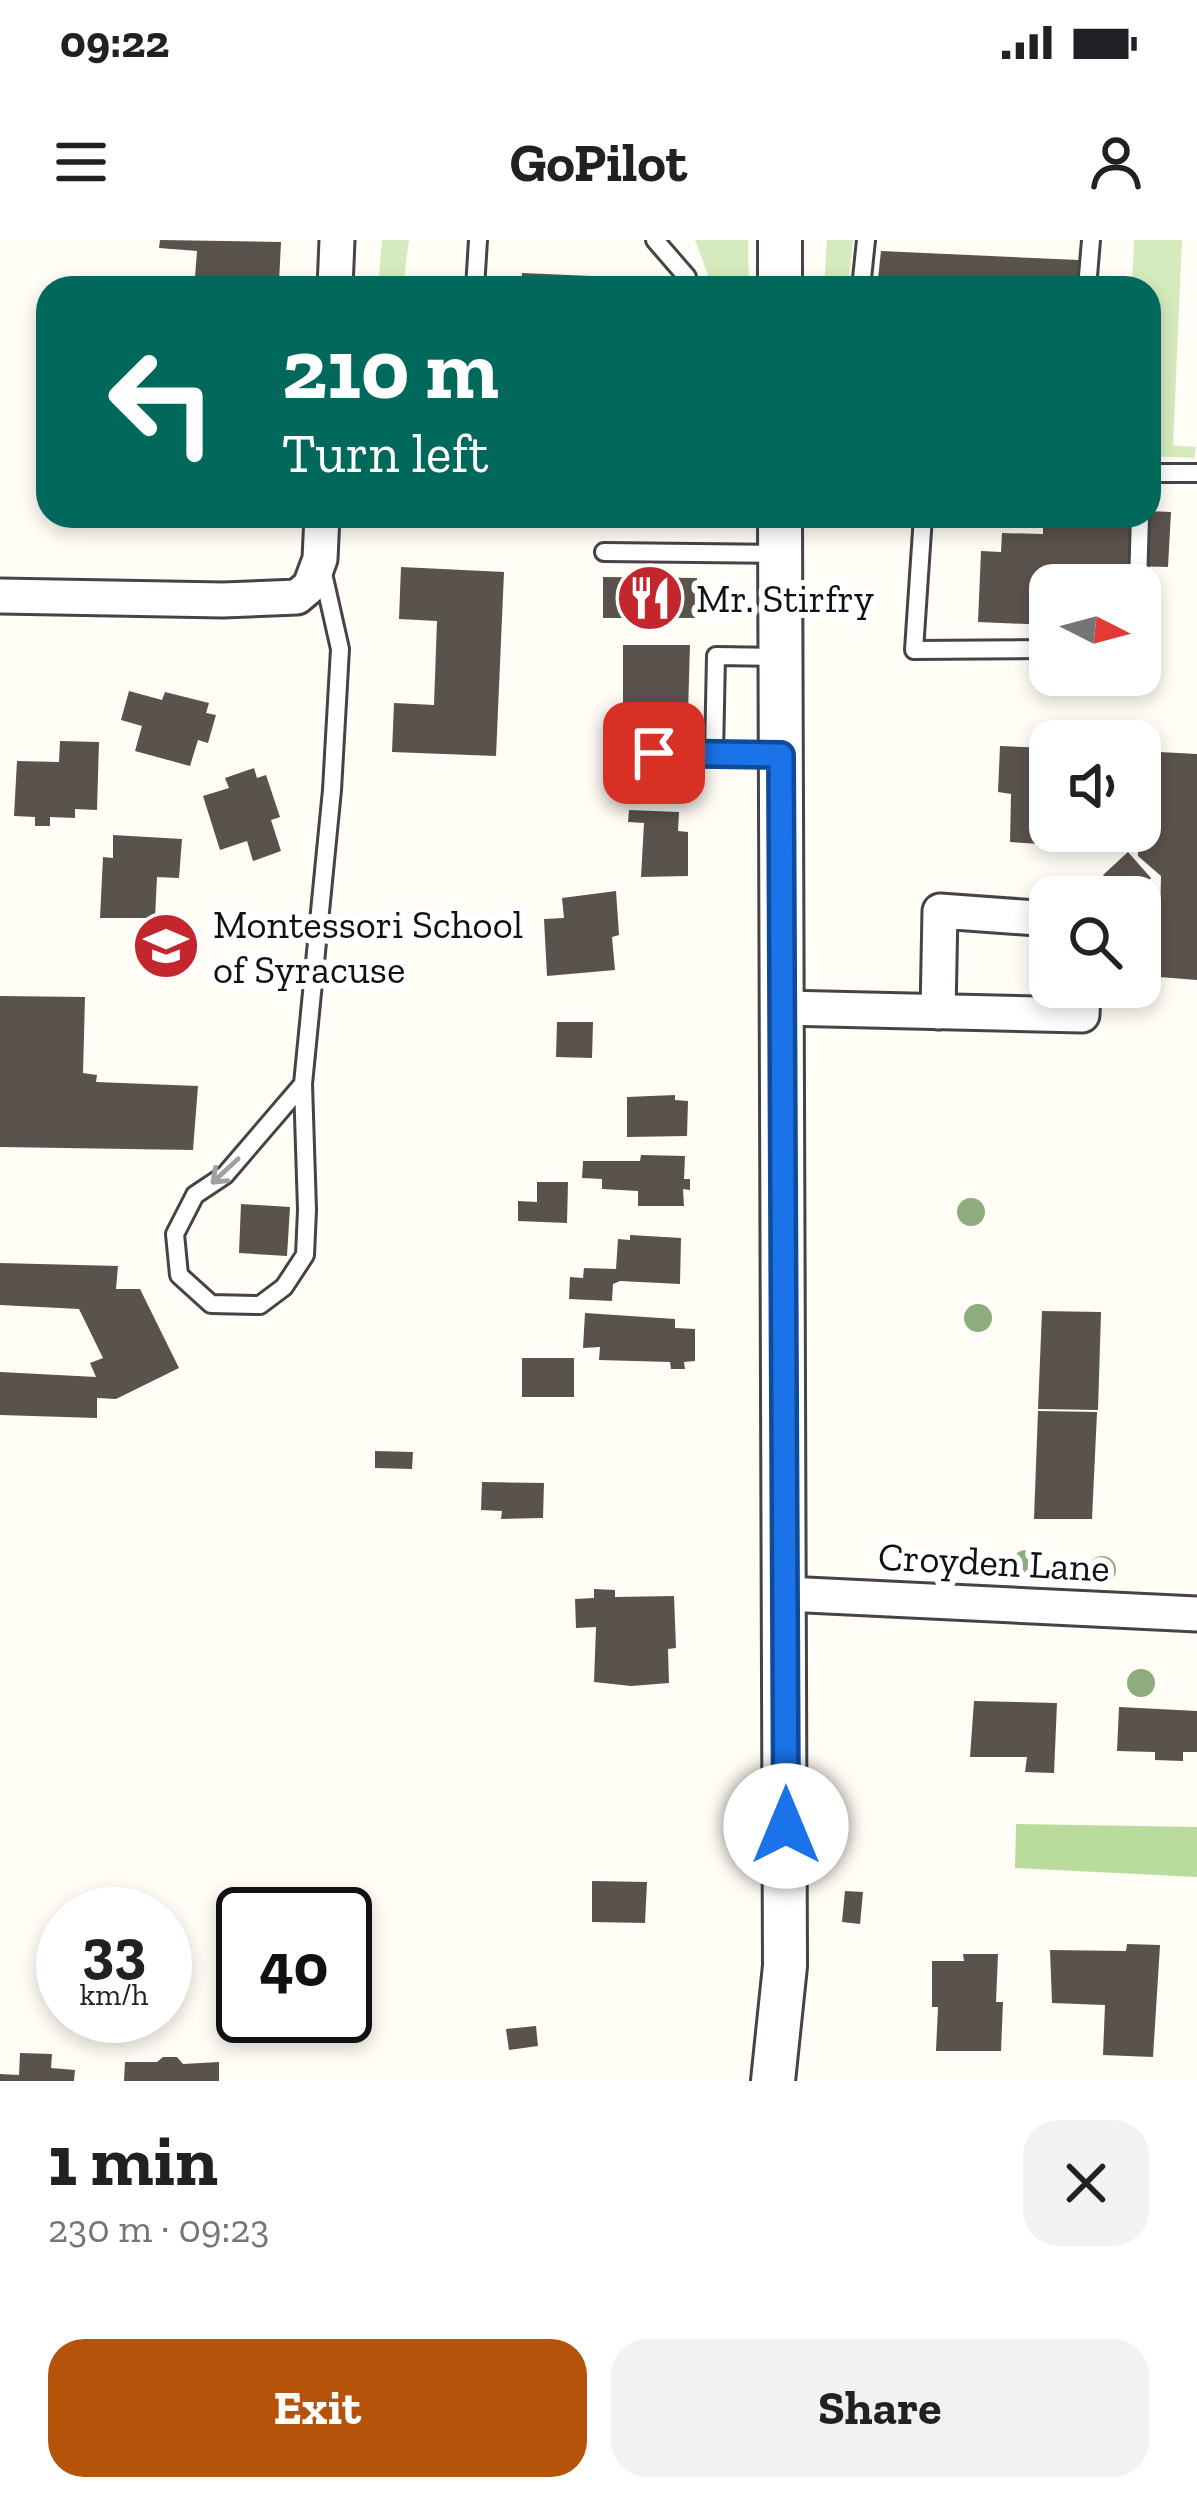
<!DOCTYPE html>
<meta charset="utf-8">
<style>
body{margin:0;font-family:"Zilla Slab",serif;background:#f2f2f2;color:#202124;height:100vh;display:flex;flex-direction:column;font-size:45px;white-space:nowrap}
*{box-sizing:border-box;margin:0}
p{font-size:39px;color:#757577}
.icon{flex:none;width:66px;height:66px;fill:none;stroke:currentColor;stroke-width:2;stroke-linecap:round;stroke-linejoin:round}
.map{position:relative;height:1841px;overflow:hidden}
.side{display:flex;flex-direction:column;background:#fff;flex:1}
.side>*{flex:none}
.guide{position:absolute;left:36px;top:36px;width:1125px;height:252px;border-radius:36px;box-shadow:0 6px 18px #0003;background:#00695c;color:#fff;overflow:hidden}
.needle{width:78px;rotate:96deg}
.buttons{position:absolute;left:1029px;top:324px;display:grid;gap:24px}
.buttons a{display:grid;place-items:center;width:132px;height:132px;border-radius:24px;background:#fff;box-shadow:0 6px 18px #0003;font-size:60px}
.speed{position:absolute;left:36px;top:1647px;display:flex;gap:24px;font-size:60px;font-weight:700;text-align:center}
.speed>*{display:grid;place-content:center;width:156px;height:156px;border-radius:50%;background:#fff;box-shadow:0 6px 18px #0003;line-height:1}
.speed small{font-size:30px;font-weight:400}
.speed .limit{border:6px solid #111;border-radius:18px;background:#fff;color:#111}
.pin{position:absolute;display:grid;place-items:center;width:102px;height:102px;color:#fff;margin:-51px;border-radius:24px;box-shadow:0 6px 18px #0006}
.me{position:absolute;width:132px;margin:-66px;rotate:0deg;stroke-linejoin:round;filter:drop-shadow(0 0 9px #0008)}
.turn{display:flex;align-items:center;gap:42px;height:252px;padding:0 48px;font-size:54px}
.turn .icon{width:156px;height:156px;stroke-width:2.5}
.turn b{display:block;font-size:84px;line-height:102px}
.round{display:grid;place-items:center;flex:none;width:126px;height:126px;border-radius:36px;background:#f2f2f2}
.head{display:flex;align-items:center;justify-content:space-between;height:204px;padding:0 48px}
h1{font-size:72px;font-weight:700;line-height:90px}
.primary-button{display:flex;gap:24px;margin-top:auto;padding:24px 48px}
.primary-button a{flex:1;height:138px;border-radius:36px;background:#b45309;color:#fff;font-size:48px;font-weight:700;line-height:138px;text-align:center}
.primary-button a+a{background:#f2f2f2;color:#202124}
.status{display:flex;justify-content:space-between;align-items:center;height:84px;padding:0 60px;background:#fff;direction:ltr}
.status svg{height:33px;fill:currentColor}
header{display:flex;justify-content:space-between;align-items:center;height:156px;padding:0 48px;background:#fff;font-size:54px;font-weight:700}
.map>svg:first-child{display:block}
</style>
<div class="status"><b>09:22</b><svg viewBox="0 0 49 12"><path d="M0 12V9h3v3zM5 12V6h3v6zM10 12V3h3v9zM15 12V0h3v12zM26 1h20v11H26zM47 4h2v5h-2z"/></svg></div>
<header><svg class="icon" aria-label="menu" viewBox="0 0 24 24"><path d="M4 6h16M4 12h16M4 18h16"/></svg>GoPilot<svg class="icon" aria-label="person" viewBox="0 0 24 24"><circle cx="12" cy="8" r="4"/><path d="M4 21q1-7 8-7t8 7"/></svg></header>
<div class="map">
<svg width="1197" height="1841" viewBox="0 0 1197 1841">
<rect width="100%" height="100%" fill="#fffdf5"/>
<g fill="#d5ebbd">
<path d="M382,0H409L403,48H378Z"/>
<path d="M695,0H748L749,48H713Z"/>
<path d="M827,0H853L848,48H824Z"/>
<path d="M1134,0H1182L1173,205L1196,207L1194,218L1149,216V48H1132Z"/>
</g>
<path fill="#b9dc9c" d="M1016,1584L1197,1587V1637L1015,1628Z"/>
<g fill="#5a524d">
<path d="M160,0L281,2L279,43L195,37L197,11L159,8Z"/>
<path d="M881,11L1079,20L1078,48H877Z"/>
<path d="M522,33L614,37L613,48H521Z"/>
<path d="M1149,271L1171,272L1168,327L1095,325L1094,345H1050V385L978,382L981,311L1001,312L1002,293L1043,294V276H1149Z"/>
<path d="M401,327L504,332L496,516L392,512L394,463L434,465L437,381L399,379Z"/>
<path d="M603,337L697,338L695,378H603Z"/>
<path d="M623,405H690L688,473L623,474Z"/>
<path d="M129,451L162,460L165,452L209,463L206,473L216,475L208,503L198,500L190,526L135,511L142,486L121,480Z"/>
<path d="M60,501L99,502L97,570L75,569V578L50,577V586H35V577L14,576L17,521L59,522Z"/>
<path d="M1000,506L1050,508V591H1140V511L1197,514V740L1159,737L1161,636L1138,616V610L1010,602L1011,554L998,552Z"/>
<path d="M254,528L257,538L266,535L280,577L271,580L281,611L253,621L247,601L220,610L203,556L229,548L225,538Z"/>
<path d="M629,570L679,572L678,591L688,592V636L641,637L644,583L628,582Z"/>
<path d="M113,595L182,599L179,638L157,637L155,678H100L103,617L113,618Z"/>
<path d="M1128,612L1151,638L1131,657H1122L1103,635Z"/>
<path d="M616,651L619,695L612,697L615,730L547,736L544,679L564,678L562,658Z"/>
<path d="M0,756L85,757L83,833L97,835L96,842L198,846L193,910L0,907Z"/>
<path d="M557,782H593L592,818L556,817Z"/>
<path d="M675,855V860L688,861L687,896L627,897V857Z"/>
<path d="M641,915L685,916L684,939H690V950L683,949L684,966H638V951L602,949V939L582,938L583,921H640Z"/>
<path d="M537,942H568L567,983L518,981V961L537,962Z"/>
<path d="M241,964L290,967L287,1016L239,1013Z"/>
<path d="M630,995L681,998L680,1044L620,1041L613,1044L612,1061L569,1059L570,1037L583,1038L584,1028L616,1029L618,999L630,1000Z"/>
<path d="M0,1023L118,1026L116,1049H140L179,1128L116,1159L97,1158V1178L0,1175V1132L96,1137L90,1123L103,1118L79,1069L0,1065Z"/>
<path d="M1042,1071L1101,1072L1098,1170L1038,1169Z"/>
<path d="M585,1073L675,1079V1088L695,1089V1121L684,1122L685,1129H671L670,1122L599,1120L600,1107L583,1108Z"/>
<rect x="522" y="1118" width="52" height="39"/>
<path d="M1038,1171L1097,1172L1092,1279H1034Z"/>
<path d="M375,1211L413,1212L412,1229L375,1228Z"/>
<path d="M482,1242L544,1243L543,1278L501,1279L502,1271L481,1270Z"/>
<path d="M594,1349L615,1350V1357L674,1356L676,1408L668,1409L669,1443L631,1446L594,1442L596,1387L576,1388L575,1359L594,1358Z"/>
<path d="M974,1461L1057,1463L1054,1533L1025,1532L1027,1517H970Z"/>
<path d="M1119,1467L1197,1471V1512H1183V1521L1155,1520V1512L1117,1511Z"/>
<path d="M592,1641L647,1642L645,1683L592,1682Z"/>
<path d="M845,1651L863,1652L860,1684L842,1682Z"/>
<path d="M1127,1704L1160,1705L1153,1817L1103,1815L1105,1765L1052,1763L1050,1710L1126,1711Z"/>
<path d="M963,1714H998L996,1762H1003L1001,1811H936L938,1767H932V1721H964Z"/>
<path d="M536,1786L538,1806L509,1810L506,1789Z"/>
<path d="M20,1813L52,1814L51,1828L75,1830L74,1841H0V1834L19,1835Z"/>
<path d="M163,1817H177L183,1824L219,1822V1841H124L125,1822H157Z"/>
</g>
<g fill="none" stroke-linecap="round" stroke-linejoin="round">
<defs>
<g id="service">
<path d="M655,0L687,37L686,48"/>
<path d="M475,48L478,0"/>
<path d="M861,48L866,0"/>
<path d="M1087,48L1091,0"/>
<path d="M1149,233H1197"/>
<path d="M923,276L914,410L1050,409"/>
<path d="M604,312L779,314"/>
<path d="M1138,345L1140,276"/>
<path d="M654,513L780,515"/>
<path d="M714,514L716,416L779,417"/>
<path d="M303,844L225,935L195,955L175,994L179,1035L211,1064L260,1065L284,1047L305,1015L307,970L303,844L332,550L340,409L322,329"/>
</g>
<g id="minor">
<path d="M335,48L337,0"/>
<path d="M0,356L223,360L297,357L310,346L320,319L322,276"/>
<path d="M783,768L1082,775L1083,747"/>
<path d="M938,772L940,671L1050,679"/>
<path d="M786,1354L1197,1374"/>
</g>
<g id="tertiary">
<path d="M780,0V48"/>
<path d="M773,1841L785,1726L780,276"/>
</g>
</defs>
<use href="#service" stroke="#444" stroke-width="22"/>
<use href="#minor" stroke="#444" stroke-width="39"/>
<use href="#tertiary" stroke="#444" stroke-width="48"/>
<use href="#service" stroke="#fff" stroke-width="16"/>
<use href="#minor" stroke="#fff" stroke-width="33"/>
<use href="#tertiary" stroke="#fff" stroke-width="42"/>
</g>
<g fill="#8dad7f">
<circle cx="971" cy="972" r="14"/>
<circle cx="978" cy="1078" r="14"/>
<circle cx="1026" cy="1324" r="14"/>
<circle cx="1102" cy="1330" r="14"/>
<circle cx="1141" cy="1443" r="14"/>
</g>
<defs><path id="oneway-shaft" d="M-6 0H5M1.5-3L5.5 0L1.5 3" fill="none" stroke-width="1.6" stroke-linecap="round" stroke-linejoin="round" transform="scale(3)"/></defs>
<use stroke="#a0a0a0" href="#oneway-shaft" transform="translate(225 931) rotate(137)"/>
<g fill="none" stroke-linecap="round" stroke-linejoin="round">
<defs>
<path id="route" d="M654,513L781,515L786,1586"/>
</defs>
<use href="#route" stroke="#114b97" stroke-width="30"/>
<use href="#route" stroke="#1a73e8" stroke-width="21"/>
</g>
<defs>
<symbol id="restaurant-disc" viewBox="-11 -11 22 22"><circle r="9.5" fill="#c4262e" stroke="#fff"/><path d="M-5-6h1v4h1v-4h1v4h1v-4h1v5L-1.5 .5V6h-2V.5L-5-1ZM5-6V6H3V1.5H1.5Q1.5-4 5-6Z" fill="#fff"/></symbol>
<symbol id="school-disc" viewBox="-11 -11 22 22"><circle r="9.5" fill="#c4262e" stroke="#fff"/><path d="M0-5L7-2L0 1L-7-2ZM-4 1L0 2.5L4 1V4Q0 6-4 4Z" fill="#fff"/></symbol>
</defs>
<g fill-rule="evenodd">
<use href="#restaurant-disc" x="612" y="320" width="76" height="76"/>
<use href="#school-disc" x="128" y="668" width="76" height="76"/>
</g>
<g text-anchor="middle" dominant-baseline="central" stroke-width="12" stroke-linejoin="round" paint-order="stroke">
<g font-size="39" fill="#111" stroke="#fff" text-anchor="start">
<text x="696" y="358">Mr. Stirfry</text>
<text x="213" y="684">Montessori School<tspan x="213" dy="45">of Syracuse</tspan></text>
</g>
<g font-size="39" fill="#111" stroke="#fff">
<text transform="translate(994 1322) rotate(3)">Croyden Lane</text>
</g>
</g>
</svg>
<div class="buttons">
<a><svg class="needle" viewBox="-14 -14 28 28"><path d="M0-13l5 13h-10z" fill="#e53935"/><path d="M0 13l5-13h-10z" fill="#757577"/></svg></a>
<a><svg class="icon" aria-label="sound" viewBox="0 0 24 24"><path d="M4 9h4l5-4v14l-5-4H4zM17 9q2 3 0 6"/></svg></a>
<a><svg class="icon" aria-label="search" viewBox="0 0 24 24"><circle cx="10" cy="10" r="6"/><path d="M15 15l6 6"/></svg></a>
</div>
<div class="speed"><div>33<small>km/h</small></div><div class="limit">40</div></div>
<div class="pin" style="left:654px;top:513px;background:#d93025"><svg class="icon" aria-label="arrive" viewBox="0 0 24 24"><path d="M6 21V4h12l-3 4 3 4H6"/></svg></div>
<svg class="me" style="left:786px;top:1586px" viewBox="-20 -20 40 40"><circle r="19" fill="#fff"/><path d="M0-13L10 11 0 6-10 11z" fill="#1a73e8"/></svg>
<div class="guide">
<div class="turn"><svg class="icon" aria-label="left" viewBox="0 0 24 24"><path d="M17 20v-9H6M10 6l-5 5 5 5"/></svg><div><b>210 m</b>Turn left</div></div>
</div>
</div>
<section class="side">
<div class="head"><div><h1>1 min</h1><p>230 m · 09:23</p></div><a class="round"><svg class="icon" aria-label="close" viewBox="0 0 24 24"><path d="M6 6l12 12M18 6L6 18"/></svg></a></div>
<div class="primary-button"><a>Exit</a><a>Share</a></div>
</section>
